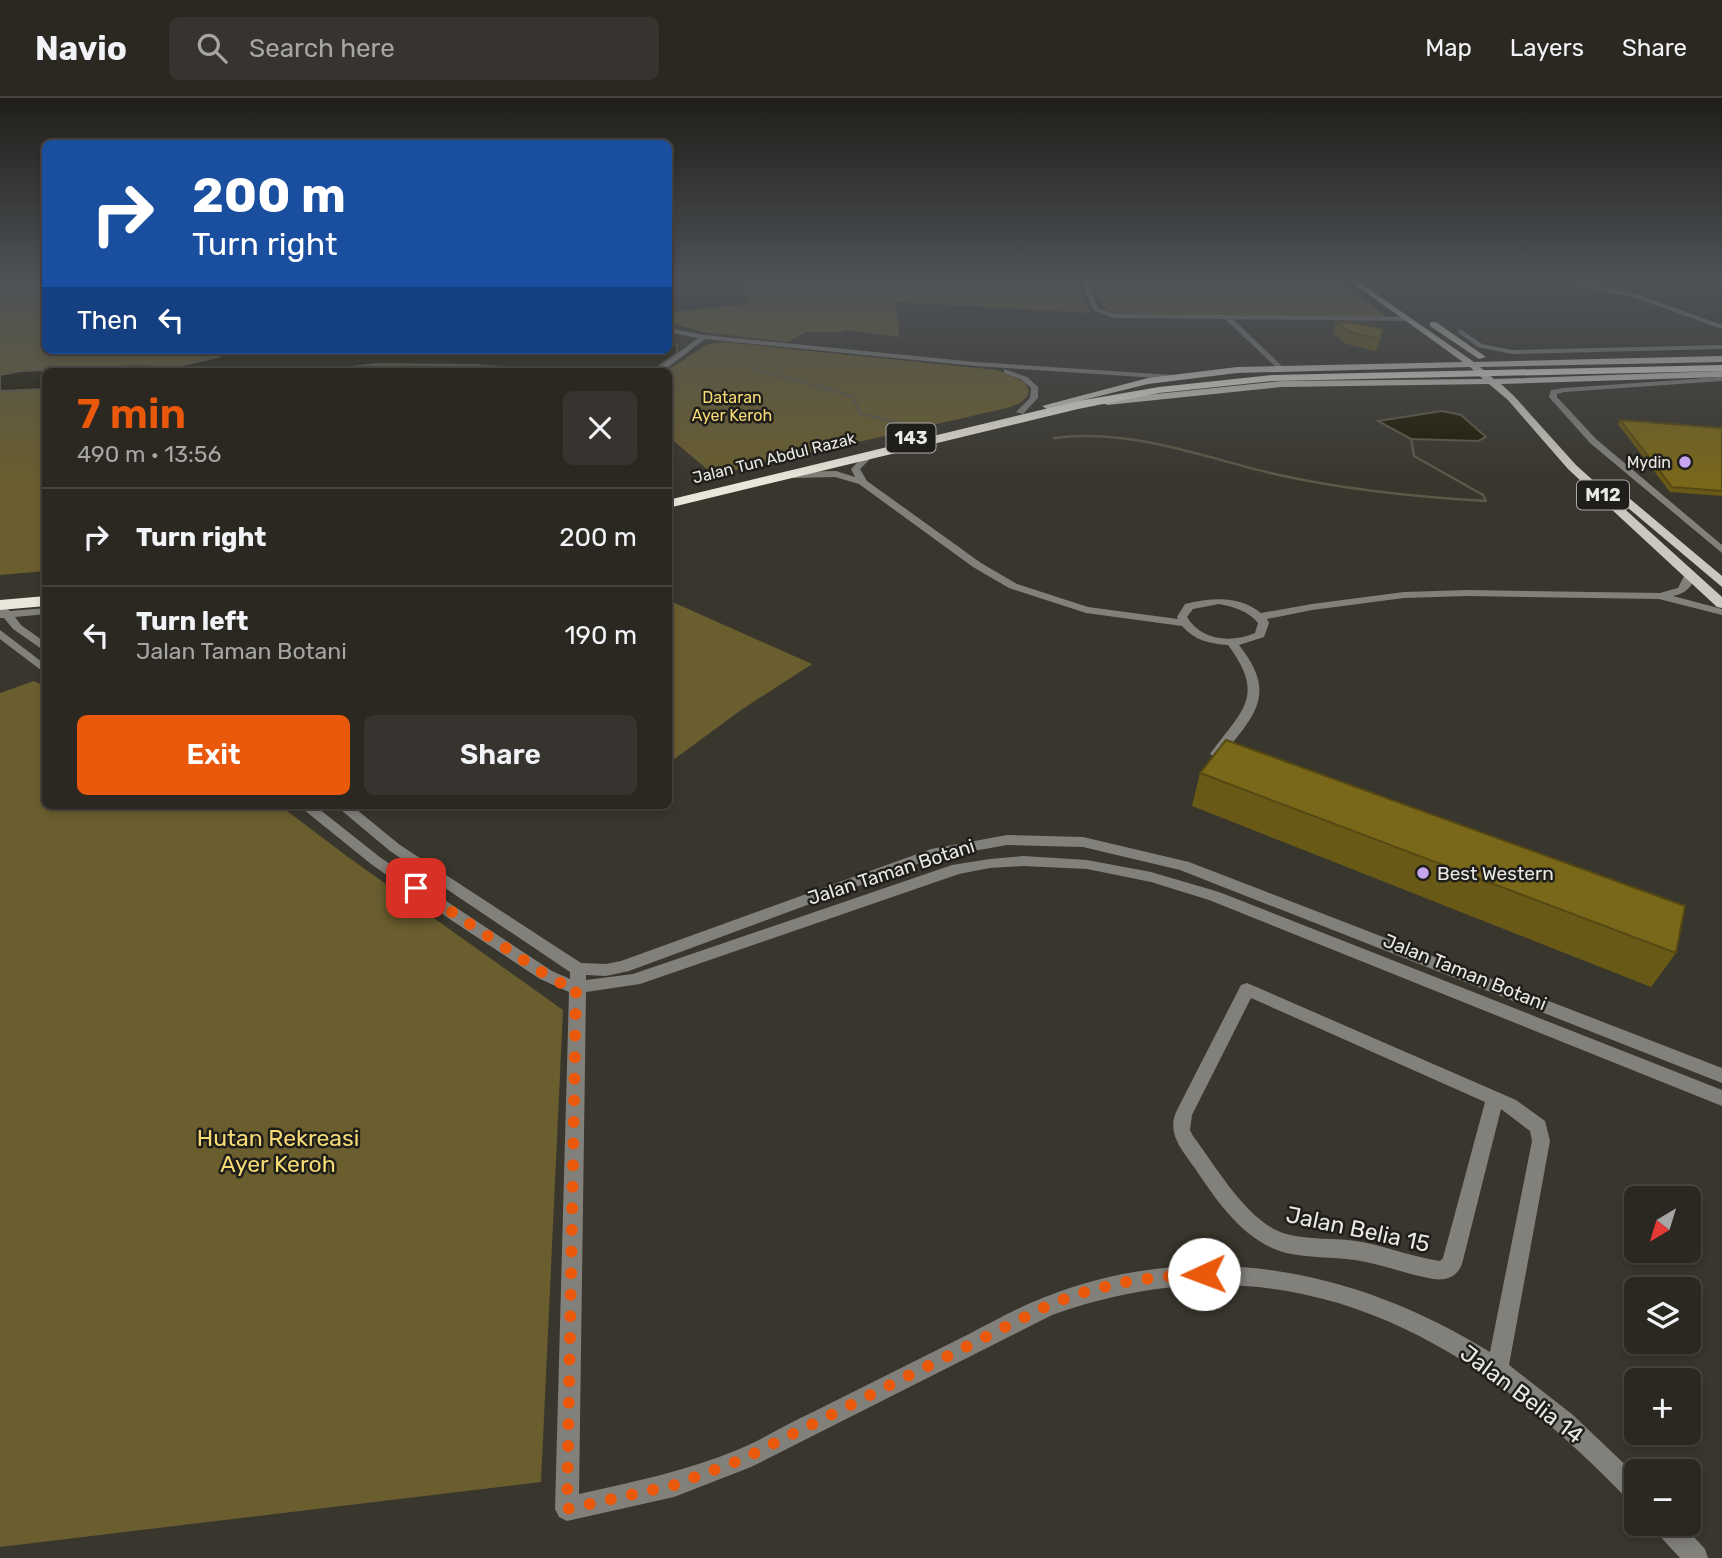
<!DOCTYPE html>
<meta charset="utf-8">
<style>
body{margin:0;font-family:Rubik,sans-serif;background:#37342f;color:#f1f3f6;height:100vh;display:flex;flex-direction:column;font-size:26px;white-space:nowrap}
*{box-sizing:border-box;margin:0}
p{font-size:23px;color:#a6a6a5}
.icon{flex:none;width:38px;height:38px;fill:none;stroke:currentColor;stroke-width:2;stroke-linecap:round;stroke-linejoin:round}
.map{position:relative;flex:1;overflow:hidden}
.drawer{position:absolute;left:42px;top:270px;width:630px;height:441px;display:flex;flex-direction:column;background:#2b2822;border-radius:10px;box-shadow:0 4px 10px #0003,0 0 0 2px #474440}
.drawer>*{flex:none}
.top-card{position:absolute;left:42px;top:42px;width:630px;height:214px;border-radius:10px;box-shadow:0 4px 10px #0003,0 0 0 2px #474440;background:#1a4fa0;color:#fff;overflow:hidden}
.needle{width:46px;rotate:218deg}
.fabs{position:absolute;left:1624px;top:1088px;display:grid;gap:14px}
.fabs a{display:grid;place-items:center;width:77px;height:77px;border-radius:10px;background:#2b2822;box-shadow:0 4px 10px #0003,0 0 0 2px #474440;font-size:35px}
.pin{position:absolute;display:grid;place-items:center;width:60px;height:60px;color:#fff;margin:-30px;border-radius:14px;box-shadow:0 4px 10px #0006}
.me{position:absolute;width:77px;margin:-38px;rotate:268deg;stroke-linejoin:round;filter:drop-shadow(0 0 5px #0008)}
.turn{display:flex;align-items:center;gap:24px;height:147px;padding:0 35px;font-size:32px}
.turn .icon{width:91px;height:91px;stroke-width:2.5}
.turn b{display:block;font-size:49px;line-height:60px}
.then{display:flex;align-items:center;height:66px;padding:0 35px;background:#0003;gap:14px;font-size:26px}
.round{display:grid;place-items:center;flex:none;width:74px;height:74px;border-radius:10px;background:#37342f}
.headline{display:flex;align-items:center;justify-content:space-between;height:119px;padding:0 35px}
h1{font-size:42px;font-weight:600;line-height:52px;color:#ea580c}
.cta{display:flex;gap:14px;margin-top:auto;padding:14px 35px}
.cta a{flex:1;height:80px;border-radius:10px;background:#ea580c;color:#fff;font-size:28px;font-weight:600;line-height:80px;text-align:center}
.cta a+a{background:#37342f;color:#f1f3f6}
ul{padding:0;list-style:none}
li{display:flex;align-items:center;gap:21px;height:98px;padding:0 35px;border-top:2px solid #474440}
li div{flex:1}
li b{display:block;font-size:26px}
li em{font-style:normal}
header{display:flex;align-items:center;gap:42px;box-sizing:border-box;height:98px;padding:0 35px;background:#2b2822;border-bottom:2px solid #474440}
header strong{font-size:33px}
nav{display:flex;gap:38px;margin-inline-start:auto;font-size:24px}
.search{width:490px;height:63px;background:#37342f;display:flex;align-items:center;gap:18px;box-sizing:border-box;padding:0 24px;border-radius:10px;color:#a6a6a5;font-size:26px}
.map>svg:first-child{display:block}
</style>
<header>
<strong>Navio</strong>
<div class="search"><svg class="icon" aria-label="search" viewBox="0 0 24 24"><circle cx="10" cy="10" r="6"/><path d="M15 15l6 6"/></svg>Search here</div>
<nav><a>Map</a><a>Layers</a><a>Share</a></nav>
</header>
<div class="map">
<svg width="1722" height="1460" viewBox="0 0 1722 1460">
<rect width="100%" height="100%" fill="#39362d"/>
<g fill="#6a5e2f">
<path d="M0,180H45L46,252H234C208,272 170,266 140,267C93,269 45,268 0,277Z"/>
<path d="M739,180H1073L1092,215L896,204L899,239L845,232L841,234H806L787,244L702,234L669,224V214L748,206Z"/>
<path d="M1164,180H1335L1387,219L1121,216L1107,213L1090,185H1145L1142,181Z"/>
<path d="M724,244L997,272L1024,284L1029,292C1027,304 1017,306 1007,310L714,377L669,339L668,273H666L708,246Z"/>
<path d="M384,252L630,273H247Z"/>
<path d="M45,283V473L0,477V287Z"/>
<path d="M668,502L812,566L741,612L669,665Z"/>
<path d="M34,583L45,588L46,707H279L348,759L563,912L541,1384L0,1449V595Z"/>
</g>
<g fill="#201a04" stroke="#5d5847" stroke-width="2">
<path d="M669,244L677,247V255L652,273H558L475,267L377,266L314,273H46L45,291L0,293V277L21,273L183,267L218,259L234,252H668Z"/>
<path d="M1442,313L1461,317L1486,339L1478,343L1411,341L1378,323Z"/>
</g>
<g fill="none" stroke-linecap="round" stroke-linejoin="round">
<path stroke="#5d5847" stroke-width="2" d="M755,272L822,289"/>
<g stroke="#5d5847" stroke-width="2.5">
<path d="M815,287L853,299L860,315L903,326"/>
<path d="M1054,340C1133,330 1204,360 1279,377C1347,392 1416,399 1486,403L1483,397L1414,358L1411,341"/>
</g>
<g fill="#81807b" fill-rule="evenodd">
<path d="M1543,180H1553L1636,196L1722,227V231L1633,199Z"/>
<path d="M1085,183L1088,185L1098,210L1114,216L1407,219L1410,221L1407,223L1233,221L1282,268L1279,272L1225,221L1113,220L1093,212L1082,185Z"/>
<path d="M668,230L704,237L975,264L1173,277L1177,279L1173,281L975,268L705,241L663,273H654L698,240L668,234Z"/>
<path d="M1460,231L1482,246L1512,252L1722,247V251L1512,256L1478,249L1458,234Z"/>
<path d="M1004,271L1027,279L1038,289V300L1023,316L1016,314L1030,300L1031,290L1022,282L1004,275Z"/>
<path d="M1722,279V283L1564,294L1557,296V299L1596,341L1722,447V455L1590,345L1549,299L1551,292L1564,290Z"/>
<path d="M868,354L875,356L860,371L867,383L981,465L1017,486L1088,509L1178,521L1177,519L1185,506C1212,500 1238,497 1261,515L1312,506L1404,494L1468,492L1660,495L1678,490L1686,474L1690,473L1695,476C1693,489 1686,495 1673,498L1722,511V517L1659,501L1468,498L1404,500L1312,512L1267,521L1269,525L1264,539L1239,547C1278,596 1255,617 1221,659L1216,660L1210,656C1241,613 1267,599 1228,547C1210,546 1194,542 1182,528L1086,515L1009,490L973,469L859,386L835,379L792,380L788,377L792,374L836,373L855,379L851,371ZM1219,506C1235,509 1248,513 1258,525L1255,535C1232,545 1201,543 1187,519L1193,511Z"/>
<path d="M0,505L10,513L46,510V516L15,519L21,527L46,545V554L13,531L4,520H0Z"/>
<path d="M0,532L46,567V576L0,541Z"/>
<path d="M298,707H314L381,760L552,873L570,881V874L390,753L335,707H351L400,747L581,865L606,866L621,863L931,751L1007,737L1083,739L1189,764L1722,970V985L1180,772L1083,749L1007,747L934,760L629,873L606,878L586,877V882L633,876L952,767L990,761L1023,758L1087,762L1151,774L1219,794L1722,992V1008L1209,802L1151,784L1087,771L1023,768L990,770L959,776L640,886L586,894L579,1396C633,1384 686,1373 737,1352C763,1341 787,1326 813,1314C865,1288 917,1262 969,1236C994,1223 1019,1209 1045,1199C1197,1139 1354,1170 1490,1254L1532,1043L1530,1033L1501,1011L1462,1166C1457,1179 1446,1183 1433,1181C1406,1176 1381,1166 1355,1162C1332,1159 1308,1160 1286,1155C1243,1143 1217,1103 1194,1069C1181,1051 1166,1034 1177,1012L1241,887L1247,885L1516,1002L1545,1023L1550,1043L1509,1267L1573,1317L1636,1377V1406L1628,1402C1466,1233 1287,1134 1052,1217L751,1369L674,1399L567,1423L559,1419L555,1411L569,894L540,881L451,822L371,766ZM1251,900L1485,1004L1443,1160L1440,1163C1413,1159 1388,1149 1362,1144C1336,1139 1308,1143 1283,1135C1247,1123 1215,1067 1193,1038L1190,1032L1192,1017Z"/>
<path d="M1654,1426H1682L1705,1451L1708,1460H1680L1657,1435Z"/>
</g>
<g fill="#cbc9bf" fill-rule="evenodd">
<path d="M1346,180H1353L1474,264L1722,258V264L1480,269L1494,281L1722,273V279L1501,286L1514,298L1576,367L1722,499V510L1717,509L1568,371L1508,302L1489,286L1281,289L1107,307L1102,304L1107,301L1281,283L1483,281L1470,269L1237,275L1148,286L1047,311L1042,308L1148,280L1237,269L1463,264Z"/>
<path d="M1430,224H1436L1486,259L1479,261L1430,228Z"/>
<path d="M1621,400H1629L1722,478V489L1621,404Z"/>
</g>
<g fill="#e9e6da" fill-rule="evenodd">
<path d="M1722,267V273L1273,283L1159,295L1078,311L668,410V402L1078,303L1159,289L1273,277Z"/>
<path d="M46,498V508L0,512V502Z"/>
</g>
</g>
<g fill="#685916">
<path d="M1336,224L1380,241L1376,253L1346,246L1333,235Z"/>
<path d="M1620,322L1722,330V398L1670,394L1618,326Z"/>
<path d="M1200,675L1676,855L1651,889L1192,708Z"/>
</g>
<g fill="#79671a" stroke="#554812" stroke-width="2">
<path d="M1336,224H1349L1382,231L1380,241L1349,234Z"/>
<path d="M1620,322L1722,330V393L1672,389Z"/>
<path d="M1226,642L1685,808L1676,855L1200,675Z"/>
</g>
<linearGradient id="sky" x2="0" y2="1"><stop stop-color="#1f1e19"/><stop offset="0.47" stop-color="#4e5257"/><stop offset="1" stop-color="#4e5257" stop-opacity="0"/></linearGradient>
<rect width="1722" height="384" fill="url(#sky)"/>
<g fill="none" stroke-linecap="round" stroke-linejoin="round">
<path stroke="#ea580c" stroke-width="12" stroke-dasharray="0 21.6" d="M416,790L546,877L563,886L576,889L567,1411L674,1387L743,1361L1047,1208C1098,1186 1149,1178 1204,1176"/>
</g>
<g fill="#c7a6ef" stroke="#1f1e1a" stroke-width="2.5">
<circle cx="1685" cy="364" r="7"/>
<circle cx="1423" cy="775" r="7"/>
</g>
<g text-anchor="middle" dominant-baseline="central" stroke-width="5" stroke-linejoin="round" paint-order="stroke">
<g font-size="16" fill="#f6db75" stroke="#1f1e1a">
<text x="732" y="299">Dataran<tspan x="732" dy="18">Ayer Keroh</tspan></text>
</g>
<g font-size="16" fill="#eae8e2" stroke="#1f1e1a">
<text transform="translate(774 360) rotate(-14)">Jalan Tun Abdul Razak</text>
</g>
<g font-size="16" fill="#eae8e2" stroke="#1f1e1a" text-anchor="end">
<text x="1671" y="364">Mydin</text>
</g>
<g fill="#1f1e1a" stroke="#adaba6" stroke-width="2">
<rect x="886.5" y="325.5" width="49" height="29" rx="5"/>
<rect x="1577" y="382.5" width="52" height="29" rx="5"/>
</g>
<g font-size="18" font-weight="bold" fill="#eae8e2">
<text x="911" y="340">143</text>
<text x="1603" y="397">M12</text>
</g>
<g font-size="19" fill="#eae8e2" stroke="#1f1e1a">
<text transform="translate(891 774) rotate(-18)">Jalan Taman Botani</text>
<text transform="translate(1465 874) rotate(22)">Jalan Taman Botani</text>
</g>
<g font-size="19" fill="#eae8e2" stroke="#1f1e1a" text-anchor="start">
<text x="1437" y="775">Best Western</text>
</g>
<g font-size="23" fill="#f6db75" stroke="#1f1e1a">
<text x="278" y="1040">Hutan Rekreasi<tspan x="278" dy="26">Ayer Keroh</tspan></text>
</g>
<g font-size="23" fill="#eae8e2" stroke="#1f1e1a">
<text transform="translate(1358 1131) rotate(12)">Jalan Belia 15</text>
<text transform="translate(1522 1296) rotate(37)">Jalan Belia 14</text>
</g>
</g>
</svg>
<div class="fabs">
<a><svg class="needle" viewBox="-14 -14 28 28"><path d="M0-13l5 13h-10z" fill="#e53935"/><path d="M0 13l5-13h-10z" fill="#a6a6a5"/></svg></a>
<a><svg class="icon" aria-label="layers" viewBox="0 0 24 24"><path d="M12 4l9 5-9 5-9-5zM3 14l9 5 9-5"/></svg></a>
<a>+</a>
<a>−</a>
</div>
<div class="pin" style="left:416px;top:790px;background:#d93025"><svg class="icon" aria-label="arrive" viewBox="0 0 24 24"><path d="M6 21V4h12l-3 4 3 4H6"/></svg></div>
<svg class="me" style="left:1204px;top:1176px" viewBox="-20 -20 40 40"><circle r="19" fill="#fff"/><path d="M0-13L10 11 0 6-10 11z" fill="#ea580c"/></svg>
<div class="top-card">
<div class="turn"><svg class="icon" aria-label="right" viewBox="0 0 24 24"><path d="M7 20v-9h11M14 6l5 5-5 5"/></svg><div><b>200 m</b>Turn right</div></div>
<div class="then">Then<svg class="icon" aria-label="left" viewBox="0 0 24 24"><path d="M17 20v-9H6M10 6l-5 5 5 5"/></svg></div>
</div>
<section class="drawer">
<div class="headline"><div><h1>7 min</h1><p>490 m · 13:56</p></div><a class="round"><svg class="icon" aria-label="close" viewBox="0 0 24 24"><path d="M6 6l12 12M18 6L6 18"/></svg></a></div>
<ul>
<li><svg class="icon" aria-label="right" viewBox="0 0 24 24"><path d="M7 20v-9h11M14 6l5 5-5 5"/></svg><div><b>Turn right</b></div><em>200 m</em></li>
<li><svg class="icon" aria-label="left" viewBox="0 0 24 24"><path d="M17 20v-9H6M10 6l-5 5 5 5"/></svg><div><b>Turn left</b><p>Jalan Taman Botani</p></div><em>190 m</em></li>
</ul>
<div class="cta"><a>Exit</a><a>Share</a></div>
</section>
</div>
